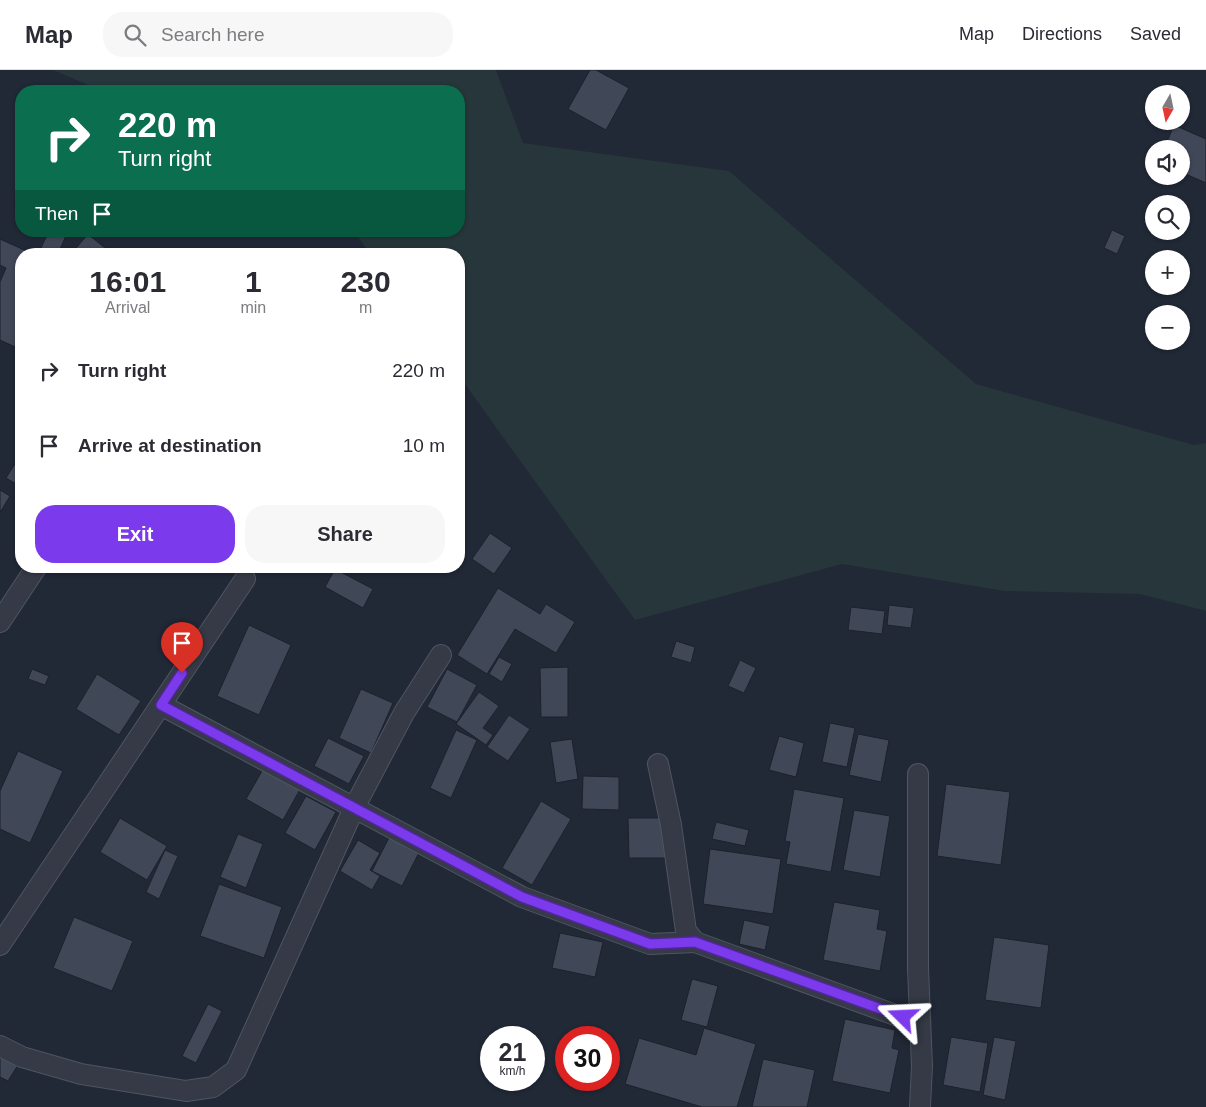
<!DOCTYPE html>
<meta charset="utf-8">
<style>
body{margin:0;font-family:Arial,sans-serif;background:#f7f7f7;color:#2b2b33;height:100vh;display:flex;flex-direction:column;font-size:19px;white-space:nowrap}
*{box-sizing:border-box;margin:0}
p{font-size:16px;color:#7c7c81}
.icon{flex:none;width:28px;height:28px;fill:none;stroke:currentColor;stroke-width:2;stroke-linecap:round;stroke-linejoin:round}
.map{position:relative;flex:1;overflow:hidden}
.side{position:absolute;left:15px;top:178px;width:450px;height:325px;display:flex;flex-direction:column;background:#fff;border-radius:20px;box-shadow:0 1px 4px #0004}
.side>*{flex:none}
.hud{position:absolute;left:15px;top:15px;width:450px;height:152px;border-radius:20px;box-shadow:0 1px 4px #0004;background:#0b6e4f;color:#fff;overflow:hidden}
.needle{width:32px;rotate:189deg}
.controls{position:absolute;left:1145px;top:15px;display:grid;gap:10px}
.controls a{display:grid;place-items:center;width:45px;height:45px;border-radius:50%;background:#fff;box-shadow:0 1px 4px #0004;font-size:25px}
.speed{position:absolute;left:480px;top:956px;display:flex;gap:10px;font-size:25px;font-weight:700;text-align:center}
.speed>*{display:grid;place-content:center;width:65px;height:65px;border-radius:50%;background:#fff;box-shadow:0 1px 4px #0004;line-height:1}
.speed small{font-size:12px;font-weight:400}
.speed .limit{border:8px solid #d22;background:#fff;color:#111}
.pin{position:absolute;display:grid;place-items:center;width:42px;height:42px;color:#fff;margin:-51px -21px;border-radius:50% 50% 50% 0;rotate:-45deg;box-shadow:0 0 5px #0007}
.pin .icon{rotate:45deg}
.me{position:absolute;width:55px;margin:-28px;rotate:291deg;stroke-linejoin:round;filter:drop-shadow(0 0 4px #0008)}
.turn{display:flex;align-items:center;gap:18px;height:105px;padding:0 20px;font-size:22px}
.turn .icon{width:65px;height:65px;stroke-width:2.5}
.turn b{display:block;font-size:35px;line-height:42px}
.then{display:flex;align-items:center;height:48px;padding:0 20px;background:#0003;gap:10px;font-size:19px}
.eta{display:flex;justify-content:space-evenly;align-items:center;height:85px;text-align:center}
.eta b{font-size:30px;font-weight:700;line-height:35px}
.button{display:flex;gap:10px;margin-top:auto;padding:10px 20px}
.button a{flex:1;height:58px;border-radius:20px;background:#7c3aed;color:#fff;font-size:20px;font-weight:700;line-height:58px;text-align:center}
.button a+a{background:#f7f7f7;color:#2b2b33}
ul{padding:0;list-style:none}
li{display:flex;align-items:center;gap:15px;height:75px;padding:0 20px}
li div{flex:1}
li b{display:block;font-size:19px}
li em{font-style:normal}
header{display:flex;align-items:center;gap:30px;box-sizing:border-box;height:70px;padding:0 25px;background:#fff;border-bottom:1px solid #e1e1e2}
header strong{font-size:24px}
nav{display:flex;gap:28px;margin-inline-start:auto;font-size:18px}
.search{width:350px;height:45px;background:#f7f7f7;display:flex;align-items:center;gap:12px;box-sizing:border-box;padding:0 18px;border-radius:20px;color:#7c7c81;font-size:19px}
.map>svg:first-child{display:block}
</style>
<header>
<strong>Map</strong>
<div class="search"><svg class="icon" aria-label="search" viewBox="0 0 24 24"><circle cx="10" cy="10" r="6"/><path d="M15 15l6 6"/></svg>Search here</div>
<nav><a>Map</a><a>Directions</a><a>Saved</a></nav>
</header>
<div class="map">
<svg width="1206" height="1037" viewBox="0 0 1206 1037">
<rect width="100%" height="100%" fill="#212836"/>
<path fill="#26363a" d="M53,0H496L523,73L729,101L976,314L1194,375L1206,373V541L1140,524L1004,521L842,494L635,550L459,306V184H370L354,161H459V21H102Z"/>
<g fill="#404757" stroke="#1c212d">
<path d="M590,0H596L629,18L606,60L568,39Z"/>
<path d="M1174,55L1206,69V113L1181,102V79H1164Z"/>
<path d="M19,114L21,115V138L14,136Z"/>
<path d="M1112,160L1125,166L1117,184L1104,178Z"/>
<path d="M49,161H68L58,184H38Z"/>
<path d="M88,164L111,183L110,184H71Z"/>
<path d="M0,169L33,184H21V263L15,277L0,270V212L6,198L0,195Z"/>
<path d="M21,384V417L6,408Z"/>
<path d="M0,420L10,426L1,441H0Z"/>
<path d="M490,463L512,478L494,504L472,489Z"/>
<path d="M335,499L373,519L363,538L325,517Z"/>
<path d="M498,518L540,544L546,534L575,552L556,583L515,559L487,604L457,585Z"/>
<path d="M889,535L914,538L911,558L887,555Z"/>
<path d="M851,537L885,541L882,564L848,560Z"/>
<path d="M249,555L291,575L259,645L217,626Z"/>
<path d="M676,571L695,577L691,593L671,587Z"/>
<path d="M499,587L512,594L502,612L489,604Z"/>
<path d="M740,590L756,598L744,623L728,616Z"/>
<path d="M568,597V647H541L540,598Z"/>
<path d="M32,599L49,606L45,615L28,609Z"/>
<path d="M447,599L477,615L457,652L427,637Z"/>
<path d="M97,604L141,631L119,665L76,639Z"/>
<path d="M361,619L393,633L371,683L339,668Z"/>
<path d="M479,622L499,636L483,658L493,665L486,675L456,654Z"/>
<path d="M509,645L530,659L508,691L487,677Z"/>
<path d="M830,653L855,658L847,697L822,692Z"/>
<path d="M456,660L477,670L451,728L430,718Z"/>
<path d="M858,664L889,670L881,712L849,705Z"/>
<path d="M779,666L804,673L796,707L769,700Z"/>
<path d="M328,668L364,686L349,714L314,696Z"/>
<path d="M572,669L578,709L556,713L550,672Z"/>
<path d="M18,681L63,701L30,773L0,759V721Z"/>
<path d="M266,694L303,714L283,750L246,729Z"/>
<path d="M583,706L619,707V740L582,739Z"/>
<path d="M946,714L1010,722L1001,795L937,786Z"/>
<path d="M794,719L844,728L831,802L786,794L790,772L785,771Z"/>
<path d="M306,726L336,742L315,780L285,763Z"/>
<path d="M541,731L571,749L532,815L502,798Z"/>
<path d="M854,740L890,746L880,807L843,800Z"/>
<path d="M120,748L167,776L147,810L100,782Z"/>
<path d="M628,748H667V788H629Z"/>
<path d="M397,752L427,767L402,816L372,801Z"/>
<path d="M716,752L749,760L745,776L712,769Z"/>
<path d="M238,764L263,774L246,818L220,807Z"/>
<path d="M358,770L380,783L370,800L380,806L372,820L340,801Z"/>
<path d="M710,779L781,789L773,844L703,834Z"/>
<path d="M165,780L178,786L159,829L146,822Z"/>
<path d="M219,814L282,837L264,888L200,866Z"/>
<path d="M834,832L880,840L877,859L887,861L880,901L823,890Z"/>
<path d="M74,847L133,871L112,921L53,898Z"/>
<path d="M744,850L770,856L765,880L739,874Z"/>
<path d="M560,863L603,872L595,907L552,898Z"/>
<path d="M994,867L1049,875L1041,938L985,930Z"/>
<path d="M692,909L718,916L707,957L681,950Z"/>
<path d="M208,934L222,941L196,993L182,986Z"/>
<path d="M845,949L895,960L892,978L899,980L890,1023L832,1011Z"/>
<path d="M704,958L756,974L737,1037H702L625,1014L639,968L696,985Z"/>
<path d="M951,967L988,973L980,1022L943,1015Z"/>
<path d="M994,967L1016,971L1005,1030L983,1025Z"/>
<path d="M0,985L18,995L8,1011L0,1007Z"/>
<path d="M763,989L815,1000L807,1037H752Z"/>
</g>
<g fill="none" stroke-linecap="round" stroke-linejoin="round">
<defs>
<g id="street">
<path d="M0,552L37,496"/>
<path d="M161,635L522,827L650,874L695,872"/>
<path d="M658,694L671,755L686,861L695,872L920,954"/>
<path d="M918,704V898L922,996L920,1037"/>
<path d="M0,875L245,509"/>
<path d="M0,976L22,987L81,1004L186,1021L213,1017L236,1000L355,736L404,643L441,585"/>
</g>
</defs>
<use href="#street" stroke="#4f5561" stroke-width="22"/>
<use href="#street" stroke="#353a46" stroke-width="20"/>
</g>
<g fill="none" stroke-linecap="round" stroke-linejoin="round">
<defs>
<path id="route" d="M182,603L161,635L522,827L650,874L695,872L903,947"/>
</defs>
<use href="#route" stroke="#51269a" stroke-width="12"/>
<use href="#route" stroke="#7c3aed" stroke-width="9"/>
</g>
</svg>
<div class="controls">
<a><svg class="needle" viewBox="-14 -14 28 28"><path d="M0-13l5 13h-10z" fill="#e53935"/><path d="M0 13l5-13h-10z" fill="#7c7c81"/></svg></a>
<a><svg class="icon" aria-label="sound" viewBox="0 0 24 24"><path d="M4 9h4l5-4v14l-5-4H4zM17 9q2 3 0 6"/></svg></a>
<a><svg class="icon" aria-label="search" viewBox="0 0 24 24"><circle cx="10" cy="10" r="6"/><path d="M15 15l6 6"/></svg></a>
<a>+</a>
<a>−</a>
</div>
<div class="speed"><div>21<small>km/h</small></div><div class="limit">30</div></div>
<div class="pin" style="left:182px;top:603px;background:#d93025"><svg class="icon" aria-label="arrive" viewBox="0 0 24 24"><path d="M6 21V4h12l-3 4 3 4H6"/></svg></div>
<svg class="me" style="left:903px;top:947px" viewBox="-20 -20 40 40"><path d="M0-17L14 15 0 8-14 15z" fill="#7c3aed" stroke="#fff" stroke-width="4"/></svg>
<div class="hud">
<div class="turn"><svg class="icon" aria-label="right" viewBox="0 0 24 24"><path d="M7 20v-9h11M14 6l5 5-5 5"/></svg><div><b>220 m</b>Turn right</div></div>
<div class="then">Then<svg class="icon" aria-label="arrive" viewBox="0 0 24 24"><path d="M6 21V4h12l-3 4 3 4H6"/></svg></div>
</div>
<section class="side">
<div class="eta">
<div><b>16:01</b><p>Arrival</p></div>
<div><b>1</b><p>min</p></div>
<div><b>230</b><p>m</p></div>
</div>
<ul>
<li><svg class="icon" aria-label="right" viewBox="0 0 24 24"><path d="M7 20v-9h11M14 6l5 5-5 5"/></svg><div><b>Turn right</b></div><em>220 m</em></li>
<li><svg class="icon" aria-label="arrive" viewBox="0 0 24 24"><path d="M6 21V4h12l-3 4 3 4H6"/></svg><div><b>Arrive at destination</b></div><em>10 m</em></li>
</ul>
<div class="button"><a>Exit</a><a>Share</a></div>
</section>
</div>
